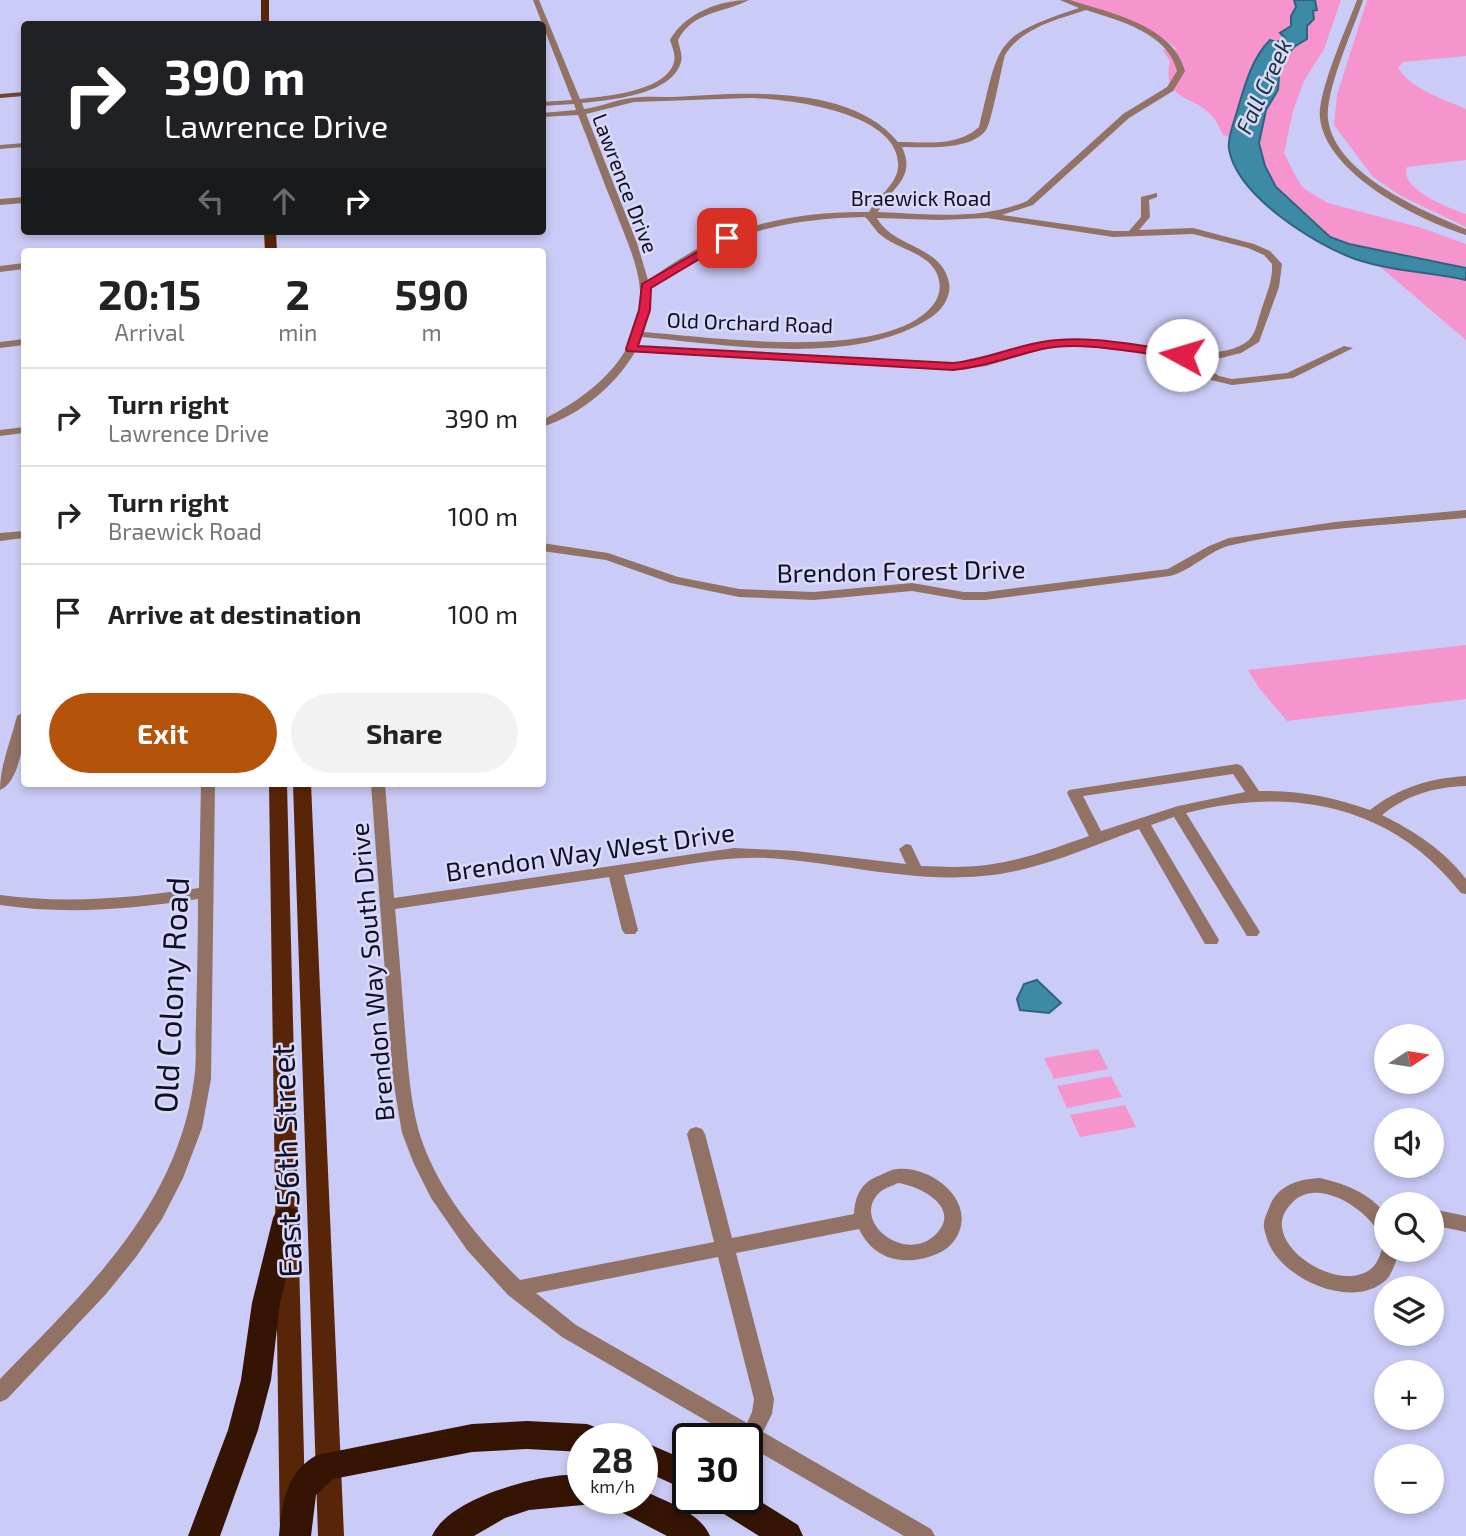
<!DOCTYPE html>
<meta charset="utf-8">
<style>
body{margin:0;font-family:"Exo 2",sans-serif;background:#f2f2f2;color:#222;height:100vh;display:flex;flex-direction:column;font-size:26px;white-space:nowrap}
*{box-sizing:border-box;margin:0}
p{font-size:23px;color:#767676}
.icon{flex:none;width:38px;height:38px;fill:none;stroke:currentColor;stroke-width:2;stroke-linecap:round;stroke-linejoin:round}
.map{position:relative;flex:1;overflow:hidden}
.details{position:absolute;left:21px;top:248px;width:525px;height:539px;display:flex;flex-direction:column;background:#fff;border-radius:7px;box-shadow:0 4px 10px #0003}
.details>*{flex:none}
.hud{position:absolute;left:21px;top:21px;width:525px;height:214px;border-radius:7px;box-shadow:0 4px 10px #0003;background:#202124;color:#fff;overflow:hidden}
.needle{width:46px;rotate:78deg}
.tools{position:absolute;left:1374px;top:1024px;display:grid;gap:14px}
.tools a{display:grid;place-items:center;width:70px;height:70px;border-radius:50%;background:#fff;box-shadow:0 4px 10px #0003;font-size:35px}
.speed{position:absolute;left:567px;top:1423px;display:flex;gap:14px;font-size:35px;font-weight:700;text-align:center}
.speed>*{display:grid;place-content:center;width:91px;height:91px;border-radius:50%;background:#fff;box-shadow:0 4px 10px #0003;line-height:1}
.speed small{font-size:18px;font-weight:400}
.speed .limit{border:4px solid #111;border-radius:10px;background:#fff;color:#111}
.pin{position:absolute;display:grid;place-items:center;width:60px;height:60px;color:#fff;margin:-30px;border-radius:14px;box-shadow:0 4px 10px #0006}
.me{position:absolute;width:77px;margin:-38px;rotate:276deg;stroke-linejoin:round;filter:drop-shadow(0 0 5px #0008)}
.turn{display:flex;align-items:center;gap:24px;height:147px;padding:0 28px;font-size:32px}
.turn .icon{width:91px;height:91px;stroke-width:2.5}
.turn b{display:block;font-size:49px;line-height:60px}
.lanes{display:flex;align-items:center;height:66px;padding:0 28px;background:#0003;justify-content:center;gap:35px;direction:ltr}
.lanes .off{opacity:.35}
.eta{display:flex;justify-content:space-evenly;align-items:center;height:119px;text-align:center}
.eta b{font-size:42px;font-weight:700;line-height:49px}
.action{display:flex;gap:14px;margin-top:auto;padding:14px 28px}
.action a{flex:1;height:80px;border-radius:42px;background:#b45309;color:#fff;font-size:28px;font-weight:700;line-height:80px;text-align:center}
.action a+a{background:#f2f2f2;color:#222}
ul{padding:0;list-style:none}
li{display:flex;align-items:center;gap:21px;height:98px;padding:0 28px;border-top:2px solid #e0e0e0}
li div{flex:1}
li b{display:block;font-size:26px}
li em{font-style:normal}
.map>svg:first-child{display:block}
</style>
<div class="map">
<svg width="1466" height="1536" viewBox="0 0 1466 1536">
<rect width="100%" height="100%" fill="#cbcbf7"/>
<g fill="#f694cd">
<path d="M1067,0H1294L1296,7L1291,16V26L1284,29L1285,38L1262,48L1255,61L1230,137L1223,135C1220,129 1217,121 1212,116C1194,94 1161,102 1170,61L1163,50L1177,49C1147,23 1104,14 1067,0Z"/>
<path d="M1315,0H1341L1324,49L1304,81L1293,111L1284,153L1296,177L1303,188L1328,203L1422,228L1466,244V268C1439,263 1414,256 1387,251C1368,247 1347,246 1330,237C1321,232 1313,223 1305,216C1268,185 1245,146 1272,100C1285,76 1273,56 1303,42L1307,26L1314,19L1312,11L1318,5Z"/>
<path d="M1367,0H1466V56L1403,62L1398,68C1412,90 1444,99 1466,109V160L1407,167C1399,189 1449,208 1466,214V227L1401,196L1373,177L1334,125L1337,95Z"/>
<path d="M1378,265L1466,280V340Z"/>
<path d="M1466,645V699L1287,721L1259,688L1248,670Z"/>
<path d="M1098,1049L1108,1069L1054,1079L1044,1058Z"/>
<path d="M1111,1076L1122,1097L1067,1108L1057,1086Z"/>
<path d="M1125,1105L1136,1127L1080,1137L1070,1115Z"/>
</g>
<g fill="#3c8aa6" stroke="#2f6480" stroke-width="2">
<path d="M1294,0H1315L1317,10L1313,11L1314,19L1307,26V39L1294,47L1280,63L1278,90L1266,110L1259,143L1265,166L1276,187L1330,237L1349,244L1466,268V280C1429,272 1391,271 1355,259C1314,244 1237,196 1229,149C1227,137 1235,120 1238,108C1245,84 1252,58 1270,40L1277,42L1285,38L1280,33L1291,26V16L1296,7Z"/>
<path d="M1037,980L1061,1003L1049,1013L1020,1010L1017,999L1024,984Z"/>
</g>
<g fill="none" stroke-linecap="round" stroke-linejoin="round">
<g fill="#927264" fill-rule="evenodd">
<path d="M533,0H539L580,99C605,96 666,92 674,62C676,55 672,47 670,40C685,13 720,0 749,0C724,13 693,11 678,40C679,47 683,55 681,62C672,95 610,100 582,103L584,109C600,107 615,100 631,98C645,96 660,97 674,97C741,93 850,83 898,142C926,142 957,147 979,127C1000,42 992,37 1079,8L1060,0H1070C1110,13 1173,25 1185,71L1173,91L1129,118L1033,205L1002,215L1113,231H1129L1141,217V197L1157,193V197L1149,200L1150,217L1139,230L1193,228L1254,244L1270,251L1282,264L1279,287L1259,342L1241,353L1221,358H1193L1219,376L1232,379L1287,373L1344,346L1353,348L1293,378L1232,385L1211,380L1179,357L1072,345L1044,349L986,366L957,370L635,352C615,386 580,415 542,427V420C597,393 649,348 639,281C635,257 624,234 615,210C602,179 591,147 578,115L542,117V113L576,110L574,104L542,106V102L572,100ZM1086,10C1120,21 1168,33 1177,71L1167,87L1123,114L1027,201C980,221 928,214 878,212C890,188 917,179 902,147C925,147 971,151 986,130C992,121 1001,69 1005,55C1023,27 1056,20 1086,10ZM750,98C787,99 903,112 898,168C896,185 877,197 869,212C813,211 755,220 704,245C685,255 666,268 648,280L637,243L586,114L634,102ZM865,217C871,222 875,231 882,236C898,249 924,252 935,270C942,282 941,295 933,305C887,363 711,337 644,332L650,305L649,288C670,274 691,259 713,248C761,225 813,218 865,217ZM877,218L940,220L987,218L1113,237L1193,234L1248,248L1264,255L1272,264C1273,281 1266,295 1261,311C1258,320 1256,333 1249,340C1215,370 1115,338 1071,339C1032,340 996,360 957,364L638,346L642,337C728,345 855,367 930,318C941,311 952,297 949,283C942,245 893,248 877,218Z"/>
<path d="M1357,0H1363C1354,28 1325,90 1328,119C1335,174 1421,210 1466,229V235C1419,220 1326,174 1320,118C1317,93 1347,27 1357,0Z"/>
<path d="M24,143V147L0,149V145Z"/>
<path d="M24,197V203L0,205V199Z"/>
<path d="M24,263V269L0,272V266Z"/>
<path d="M24,339V345L0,348V342Z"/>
<path d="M24,427V433L0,436V430Z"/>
<path d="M1466,510V518C1390,525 1307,528 1232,545C1209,550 1193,570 1170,576L985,600H964L912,591L814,600L739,597L671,583L606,560L542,551V543L608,553L678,577L739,589L814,592L912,583L964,592H985L1168,569L1209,546L1229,538L1335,522Z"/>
<path d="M24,531V538L0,541V533Z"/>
<path d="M24,712C26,730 21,782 0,790C0,765 11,741 17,716Z"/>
<path d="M1237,764L1242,766L1259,791C1297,790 1334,797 1370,810C1398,788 1430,778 1466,776V786C1434,787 1407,795 1382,815C1414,831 1444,850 1466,879V894L1461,893C1391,804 1291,786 1186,813L1260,932L1257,936H1247L1174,817L1151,825L1219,940L1217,944H1205L1139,829C1089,847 1036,872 982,876C909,883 838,862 766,858C718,856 670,868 624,875L638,930L635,934H625L622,930L609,877L395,909C399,950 402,991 405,1031C408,1065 410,1100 419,1132C437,1190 477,1238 520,1280L714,1242L687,1134L690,1129L696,1127L702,1129L705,1134L732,1238L854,1214C855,1196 861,1183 878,1176C884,1174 891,1169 898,1169C930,1166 973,1198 959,1232C956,1240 949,1248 941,1252C910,1267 875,1263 859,1229L736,1253L774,1399L772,1414L763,1432L931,1529L935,1536H904L747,1445V1438H736L562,1337L508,1295L467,1250L431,1198L414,1164L402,1133L393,1080L371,784H385L394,898L734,848L796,851L906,864L899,849L906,844L911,845L921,866C945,867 969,868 993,864C1026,859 1058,847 1089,836L1067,793L1069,790ZM1233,774L1245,792L1178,806L1101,831L1083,796ZM898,1183C920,1186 961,1207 937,1233C907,1266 850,1222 879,1193C884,1188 892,1186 898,1183ZM718,1257L754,1399L752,1412L747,1423L576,1325L536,1293Z"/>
<path d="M201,784H215L211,1079L202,1128L183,1178L162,1219L136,1257L106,1294L7,1399L0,1402V1379C85,1291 177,1208 194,1080C197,1061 195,1041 196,1022C197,981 198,940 198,899C132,909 67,915 0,905V895C67,904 132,898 199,888Z"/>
<path d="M1320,1178C1346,1184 1369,1193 1386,1214V1236C1378,1233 1376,1228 1371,1222C1359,1208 1339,1195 1320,1193C1308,1192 1299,1195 1291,1204C1254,1241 1339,1297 1372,1268C1378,1263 1381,1252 1384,1244L1386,1250H1400C1397,1258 1393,1272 1387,1279C1354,1312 1280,1279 1267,1239C1266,1234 1263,1228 1264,1224C1264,1219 1267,1213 1269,1208C1276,1186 1298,1179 1320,1178Z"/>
<path d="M1432,1209L1466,1216V1232L1432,1225Z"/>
</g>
<path fill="#724531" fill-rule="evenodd" d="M24,92V96L0,98V94Z"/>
<g fill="#592508" fill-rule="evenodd">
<rect x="261" y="0" width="8" height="24"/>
<path d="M264,231H276L277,252H265Z"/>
<path d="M269,784H287L306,1536H280Z"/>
<path d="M293,784H311L344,1536H318Z"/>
</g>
<g fill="#361404" fill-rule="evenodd">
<path d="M287,1206L297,1210L301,1218L280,1303L271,1380L258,1430L220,1536H188L228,1430L241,1380L252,1303L273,1218L277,1210Z"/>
<path d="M527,1421L587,1424L598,1428L602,1438H583V1452L527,1449L472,1452L333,1479L316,1495L311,1536H279C282,1503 286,1472 317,1455L472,1424Z"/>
<path d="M642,1441L688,1461V1491L642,1470Z"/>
<path d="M565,1475H583V1498H595L594,1501L583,1505L529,1510L505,1518L474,1536H432C448,1499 528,1478 565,1475Z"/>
<path d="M642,1490C665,1501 700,1512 710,1536H667L615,1509L610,1498H642Z"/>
<path d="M747,1493L798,1525L803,1536H759L716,1509L711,1498H747Z"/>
</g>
</g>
<path fill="#e11d48" stroke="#92132f" stroke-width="2" d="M727,235L732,238L731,240L651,288L650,310L638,346L953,363C984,360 1012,347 1042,342C1087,334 1137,346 1182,351L1188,355L1182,358C1139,354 1084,340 1042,349C1012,356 985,367 953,370L627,351L626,349L639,310L642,284Z"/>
<g text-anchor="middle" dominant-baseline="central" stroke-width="5" stroke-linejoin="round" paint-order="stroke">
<g font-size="21" fill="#100d27" stroke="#d9daf7">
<text transform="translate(626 183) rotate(69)">Lawrence Drive</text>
<text x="921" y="197">Braewick Road</text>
<text transform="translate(750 322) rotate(2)">Old Orchard Road</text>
</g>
<g font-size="23" font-style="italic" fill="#1b343e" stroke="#d9daf7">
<text transform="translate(1263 86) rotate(-65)">Fall Creek</text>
</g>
<g font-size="26" fill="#100d27" stroke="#d9daf7">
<text transform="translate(901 570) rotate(-1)">Brendon Forest Drive</text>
<text transform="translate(590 851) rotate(-8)">Brendon Way West Drive</text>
<text transform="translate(371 972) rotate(-95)">Brendon Way South Drive</text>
</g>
<g font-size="32" fill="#100d27" stroke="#d9daf7">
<text transform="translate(170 995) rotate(-87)">Old Colony Road</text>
<text transform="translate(285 1161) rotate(-92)">East 56th Street</text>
</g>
</g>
</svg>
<div class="tools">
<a><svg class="needle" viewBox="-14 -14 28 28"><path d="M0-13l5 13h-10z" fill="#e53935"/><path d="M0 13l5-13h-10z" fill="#767676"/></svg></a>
<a><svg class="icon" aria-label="sound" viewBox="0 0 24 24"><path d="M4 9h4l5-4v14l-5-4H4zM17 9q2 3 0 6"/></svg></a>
<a><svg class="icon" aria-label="search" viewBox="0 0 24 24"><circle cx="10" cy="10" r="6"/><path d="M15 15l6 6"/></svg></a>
<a><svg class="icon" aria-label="layers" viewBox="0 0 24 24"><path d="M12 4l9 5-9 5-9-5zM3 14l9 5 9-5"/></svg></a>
<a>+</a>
<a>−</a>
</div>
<div class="speed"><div>28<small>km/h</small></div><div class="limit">30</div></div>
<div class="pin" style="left:727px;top:238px;background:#d93025"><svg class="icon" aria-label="arrive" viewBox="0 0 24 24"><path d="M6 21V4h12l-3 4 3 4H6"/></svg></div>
<svg class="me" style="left:1182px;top:355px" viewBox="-20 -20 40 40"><circle r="19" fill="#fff"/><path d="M0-13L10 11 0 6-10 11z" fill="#e11d48"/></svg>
<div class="hud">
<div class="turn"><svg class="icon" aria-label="right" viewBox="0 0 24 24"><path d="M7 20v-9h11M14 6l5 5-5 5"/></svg><div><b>390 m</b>Lawrence Drive</div></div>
<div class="lanes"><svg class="icon off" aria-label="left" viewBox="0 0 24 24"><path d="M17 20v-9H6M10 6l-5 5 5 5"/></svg><svg class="icon off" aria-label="ahead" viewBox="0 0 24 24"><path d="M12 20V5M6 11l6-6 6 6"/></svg><svg class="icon" aria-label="right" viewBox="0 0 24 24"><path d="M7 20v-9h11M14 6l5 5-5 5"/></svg></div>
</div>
<section class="details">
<div class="eta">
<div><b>20:15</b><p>Arrival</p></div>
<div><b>2</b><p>min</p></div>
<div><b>590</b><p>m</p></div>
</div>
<ul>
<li><svg class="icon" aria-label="right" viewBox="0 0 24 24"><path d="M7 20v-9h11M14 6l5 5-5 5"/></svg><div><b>Turn right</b><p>Lawrence Drive</p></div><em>390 m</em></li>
<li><svg class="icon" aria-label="right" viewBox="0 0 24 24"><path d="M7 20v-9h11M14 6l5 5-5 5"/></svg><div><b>Turn right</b><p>Braewick Road</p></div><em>100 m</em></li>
<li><svg class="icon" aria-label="arrive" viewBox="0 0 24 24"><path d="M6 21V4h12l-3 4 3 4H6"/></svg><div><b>Arrive at destination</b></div><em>100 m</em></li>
</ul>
<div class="action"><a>Exit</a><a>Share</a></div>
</section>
</div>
